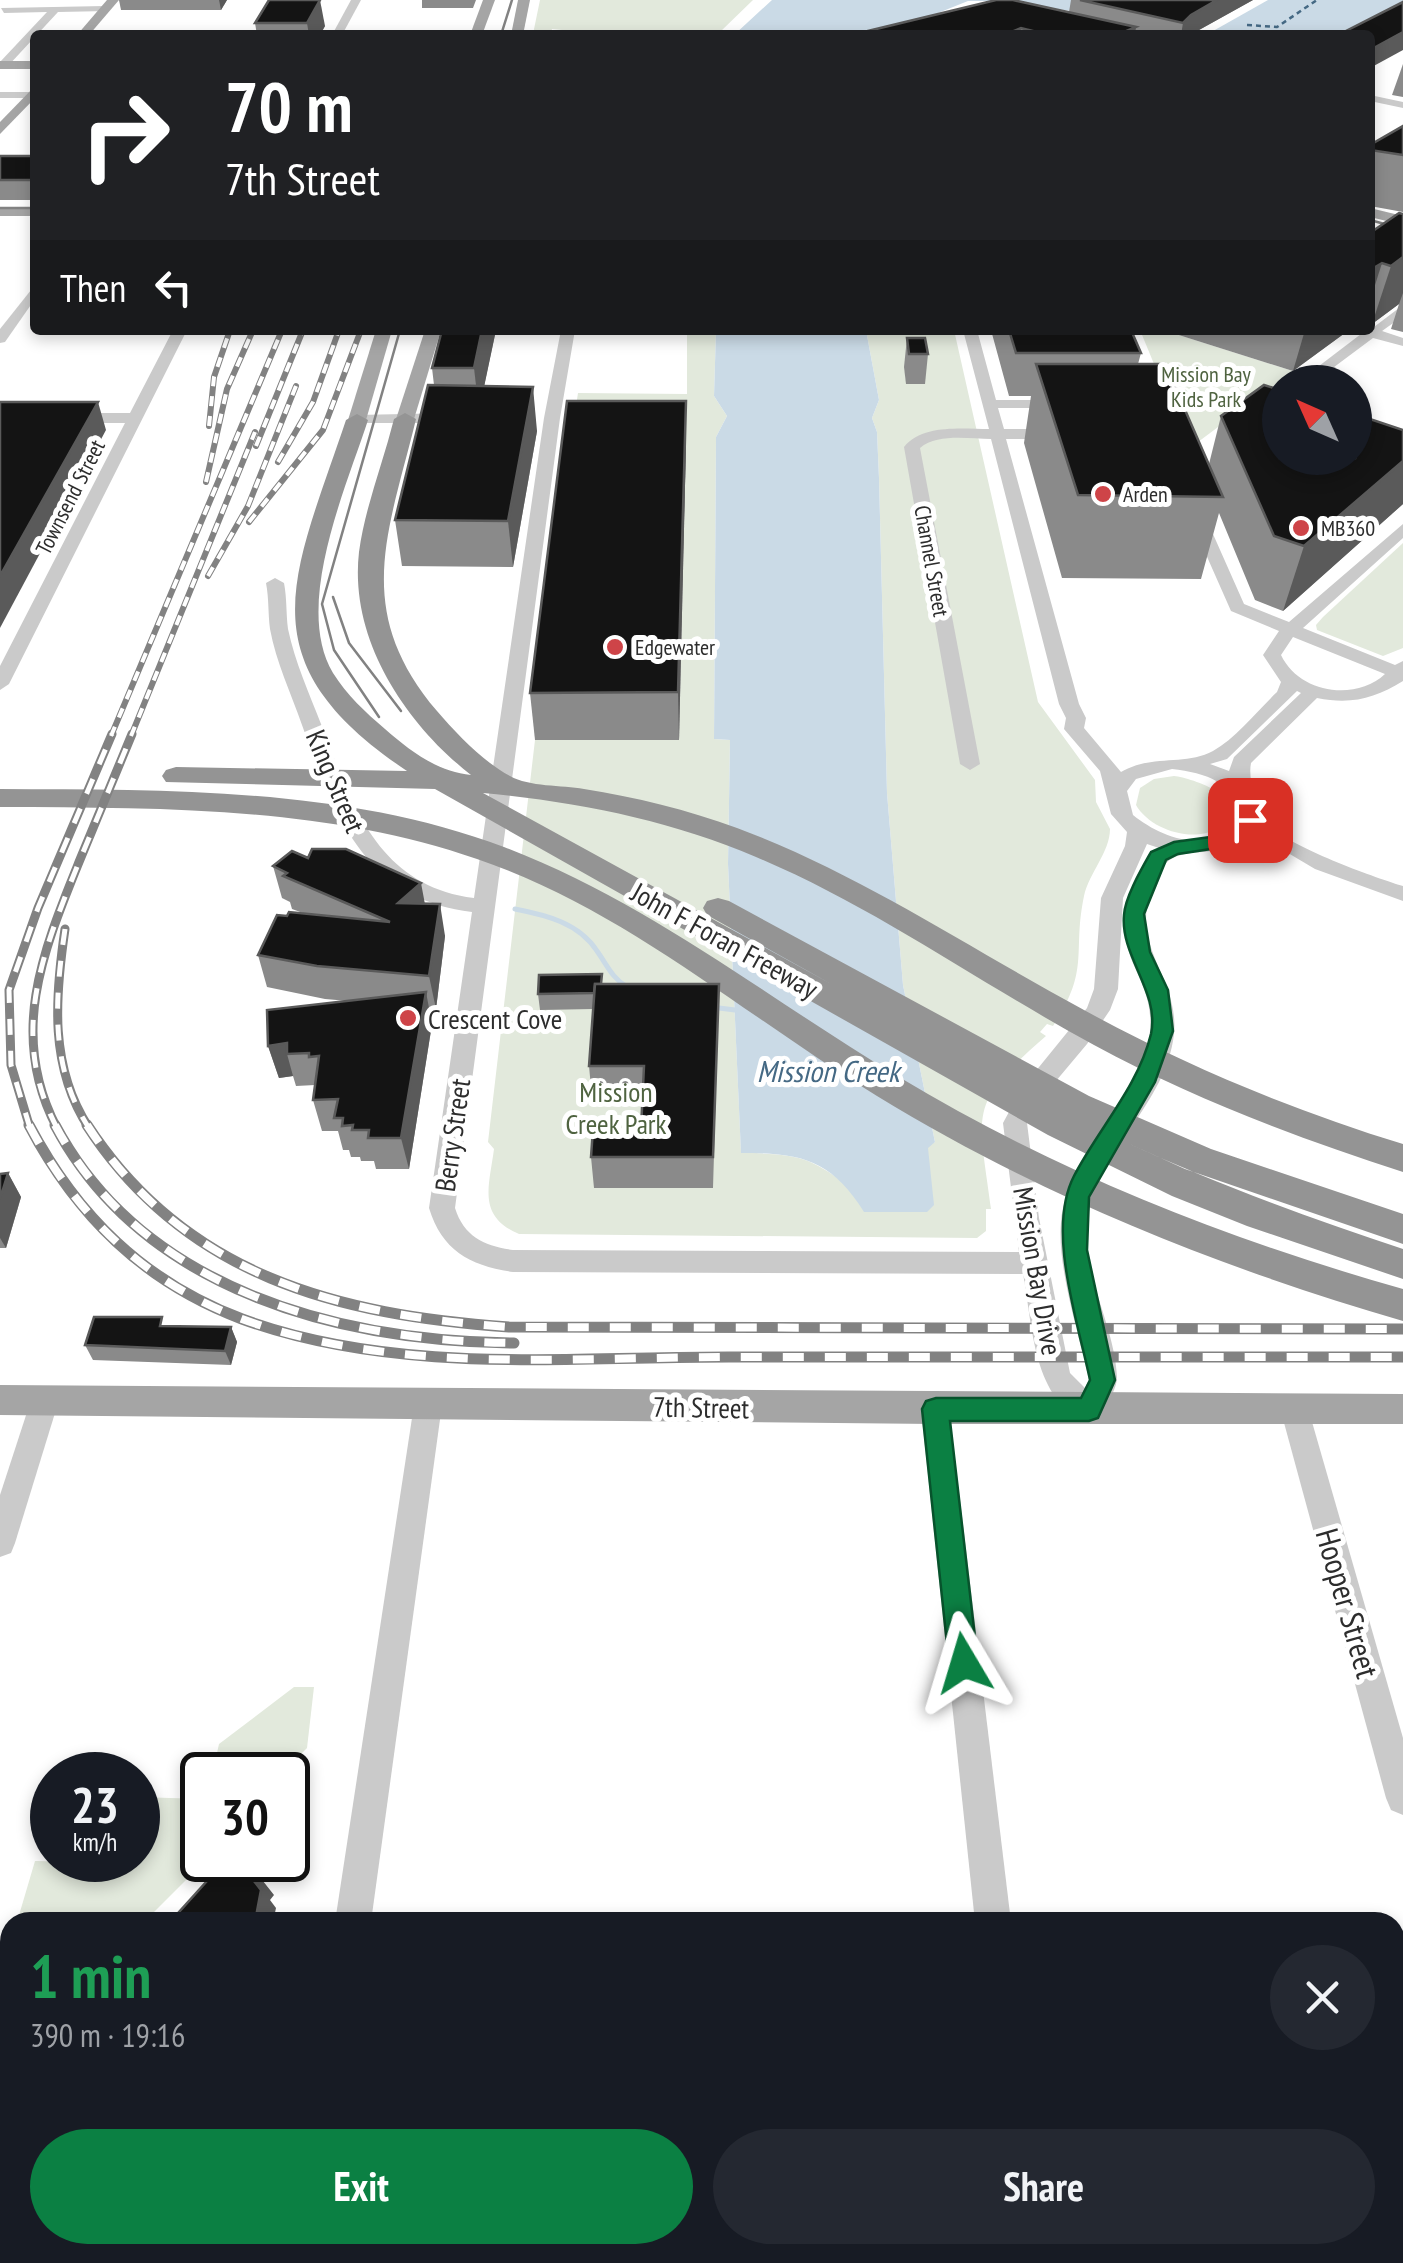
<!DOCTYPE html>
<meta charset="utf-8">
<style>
body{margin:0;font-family:"PT Sans Narrow",sans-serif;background:#242831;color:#f1f3f6;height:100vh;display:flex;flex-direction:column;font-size:38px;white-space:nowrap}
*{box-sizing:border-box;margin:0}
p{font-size:32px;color:#9ea1a6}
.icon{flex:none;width:55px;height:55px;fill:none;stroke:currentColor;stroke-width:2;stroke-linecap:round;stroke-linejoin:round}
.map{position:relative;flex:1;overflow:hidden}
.drawer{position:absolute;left:0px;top:1912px;width:1405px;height:352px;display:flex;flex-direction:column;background:#171b24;border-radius:30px 30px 0 0;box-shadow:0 5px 15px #0003}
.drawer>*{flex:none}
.hud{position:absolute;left:30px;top:30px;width:1345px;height:305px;border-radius:10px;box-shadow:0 5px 15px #0003;background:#202124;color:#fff;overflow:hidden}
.needle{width:65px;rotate:315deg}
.buttons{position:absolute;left:1262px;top:365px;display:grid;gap:20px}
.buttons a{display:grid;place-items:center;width:110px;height:110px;border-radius:50%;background:#171b24;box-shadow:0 5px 15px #0003;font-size:50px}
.speed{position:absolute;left:30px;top:1752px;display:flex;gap:20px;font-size:50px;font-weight:700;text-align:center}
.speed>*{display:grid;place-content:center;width:130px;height:130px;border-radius:50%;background:#171b24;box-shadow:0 5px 15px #0003;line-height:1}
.speed small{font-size:25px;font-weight:400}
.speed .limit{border:5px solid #111;border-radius:15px;background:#fff;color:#111}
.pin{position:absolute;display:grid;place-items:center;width:85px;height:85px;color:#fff;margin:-42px;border-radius:20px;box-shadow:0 5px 15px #0006}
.me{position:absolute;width:110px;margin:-55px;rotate:353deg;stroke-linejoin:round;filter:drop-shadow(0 0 8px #0008)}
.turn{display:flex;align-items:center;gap:35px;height:210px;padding:0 30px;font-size:45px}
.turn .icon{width:130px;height:130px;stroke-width:2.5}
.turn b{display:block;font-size:70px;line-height:85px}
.then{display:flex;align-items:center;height:95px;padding:0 30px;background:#0003;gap:20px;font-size:38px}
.round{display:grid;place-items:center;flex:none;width:105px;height:105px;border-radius:52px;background:#242831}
.summary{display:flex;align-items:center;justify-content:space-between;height:170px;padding:0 30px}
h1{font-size:60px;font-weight:800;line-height:75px;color:#1e9e55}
.primary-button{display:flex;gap:20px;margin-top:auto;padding:20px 30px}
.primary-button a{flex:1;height:115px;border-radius:60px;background:#0b8043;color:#fff;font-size:40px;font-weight:800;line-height:115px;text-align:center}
.primary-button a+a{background:#242831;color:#f1f3f6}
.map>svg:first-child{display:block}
</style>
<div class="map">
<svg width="1403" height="2263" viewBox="0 0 1403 2263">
<rect width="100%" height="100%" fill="#fff"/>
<g fill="#e2e9dc">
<path d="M540,0H753L722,30L603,34L552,29L551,34H533Z"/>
<path d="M687,330H716L714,396L727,416L716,437L714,739L730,740L728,864L741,1152C792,1156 805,1152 848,1186L935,1142L903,985L887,793L879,478L877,432L872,418L879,400L866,330H954L1038,702L1095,780L1096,802L1110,829C1110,852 1089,873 1084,896C1072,954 1091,968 1053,1026L1047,1024L1040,1032L1046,1036C967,1105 978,1109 991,1209H986V1231L977,1238L519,1234C477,1216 489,1187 494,1149L488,1142L535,740L679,739L686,445H570L578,393L687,394Z"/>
<path d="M1140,330H1163L1293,371L1194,445L1187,444Z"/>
<path d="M1403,543V648L1383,656L1317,630L1316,625L1323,617Z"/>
<path d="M1174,776C1192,778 1255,799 1221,826C1196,845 1150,830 1136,805L1140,788L1154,779Z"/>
<path d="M294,1687H314L307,1748L280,1775H212L219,1744Z"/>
<path d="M139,1797L202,1799V1860H206L144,1922H17L35,1861L123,1863L138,1860Z"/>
</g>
<g fill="#cadae6">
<path d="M772,0H1092L1071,11L1002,1H968L883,35H734Z"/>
<path d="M1268,0H1403V9L1353,35H1206Z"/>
<path d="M716,330H866L879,400L872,418L877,432L879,478L887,793L903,985L935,1142L928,1148L934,1205L927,1212H864C831,1159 800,1153 741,1153L728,864L730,740L714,739L716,437L727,416L714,396Z"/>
</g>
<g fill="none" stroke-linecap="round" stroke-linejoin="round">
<g stroke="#cadae6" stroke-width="5">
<path d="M515,909C546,915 579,923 597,951C607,965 612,978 627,987"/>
<path d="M711,1007L735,1010"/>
</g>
<path stroke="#456984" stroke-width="2.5" stroke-dasharray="5 4" stroke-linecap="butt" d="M1247,25L1277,27L1317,0"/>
<g fill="#cacaca" fill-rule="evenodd">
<path d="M351,0H361L342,35H332Z"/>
<path d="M105,6L108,11L58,12L7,67H0V62L47,12L4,13L1,8Z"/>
<rect x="0" y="92" width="35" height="6"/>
<path d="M1370,95L1403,102V108L1370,101Z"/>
<path d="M35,285V299L5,342L0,343V329Z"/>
<path d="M1403,305V316L1382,331L1403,338V346L1373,338L1314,382H1298L1361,334L1355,330H1370Z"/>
<path d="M173,330H187L9,684L0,690V666L125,423H72L64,418L72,413H130Z"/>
<path d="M561,330H575L560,418L455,1208C464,1237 485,1246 513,1250L1019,1252L1003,1123L1022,1088L1087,1008L1094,989L1101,898L1125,846L1127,832L1111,814L1100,771L1064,729L1066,718L1059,704L991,439C969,439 938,433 920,448L980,764L970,770L960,764L904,447C923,424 961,429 989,429L963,330H977L996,400H1065L1072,404L1065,408H998L1004,429H1060L1068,434L1060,439H1006L1079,704L1086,718L1084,728L1121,772C1152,754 1185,766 1213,751C1236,738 1258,710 1277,692L1281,682L1263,655L1279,631L1231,611L1189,516L1191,512L1205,516L1244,604L1289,622L1403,524V538L1303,628L1395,665L1403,661V681C1375,698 1352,705 1317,698L1251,763C1248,777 1255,803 1261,816C1273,842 1374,877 1403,886V901L1315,869L1253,832C1229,863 1180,842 1164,866C1116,941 1180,970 1174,1034C1166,1105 1097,1150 1088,1219C1080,1273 1115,1325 1117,1377C1117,1390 1105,1407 1099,1419L1089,1423C1032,1402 1033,1325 1023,1274L513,1272C471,1266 442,1251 429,1208L472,912C364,899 335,816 302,725C291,693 276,662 270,629C268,614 269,598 266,583L275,578L284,583C287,598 286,614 288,629C295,662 309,693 321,724C351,804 378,886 474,898L544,418ZM1293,637L1385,674C1355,702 1299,693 1281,655ZM1297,691L1301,693L1234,757L1229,771L1210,764L1227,759ZM1172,769C1206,773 1236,782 1241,819C1213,856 1164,840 1133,815L1127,791L1136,779ZM1147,844L1159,848C1146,857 1141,871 1135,885C1105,960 1155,970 1150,1031C1145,1105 1068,1149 1061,1222C1057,1268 1079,1334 1089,1380L1085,1388L1070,1373L1039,1218L1027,1123L1040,1100L1087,1044L1110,1010L1118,989L1123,898Z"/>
<path d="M357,415L452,413L460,418L452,423H352V417Z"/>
<path d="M45,1387L55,1391L59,1400L15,1543L11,1553L0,1557V1495L31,1400L35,1391Z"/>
<path d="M428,1392L438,1396L442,1405L371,1922H335L414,1405L418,1396Z"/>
<path d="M1294,1395L1304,1399L1308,1408L1403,1738V1815L1391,1810L1386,1798L1280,1408L1284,1399Z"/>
<path d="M935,1396L945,1400L949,1409L1011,1922H975L921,1409L925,1400Z"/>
<path d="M284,2255H324L323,2263H283Z"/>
<rect x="1011" y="2255" width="40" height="8"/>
</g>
<g fill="#a5a5a5" fill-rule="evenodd">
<path d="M107,0H119L89,35H77Z"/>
<path d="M483,0H495L482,35H470Z"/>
<path d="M518,0H530L523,35H511Z"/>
<rect x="0" y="61" width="35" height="8"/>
<path d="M35,86V98L0,134V122Z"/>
<rect x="0" y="208" width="35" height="8"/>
<path d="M1370,208L1403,216V225L1370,217Z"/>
<path d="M376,330H392L366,420L357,425L348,420Z"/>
<path d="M425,330H441L414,419L405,424L396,419Z"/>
<path d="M0,1385L1403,1394V1424H935L0,1415Z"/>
</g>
<g fill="#949494" fill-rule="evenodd">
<path d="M405,413L416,419C389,531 351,610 437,711C457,734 482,761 510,776C529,787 562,785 584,789C635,797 688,810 737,828C860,874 969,948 1084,1010C1186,1066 1292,1110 1403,1144V1172C1297,1138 1192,1098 1094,1045C981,984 875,907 756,857C669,820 577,802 483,793L833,985L707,915L703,908L707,901L718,898L729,901L1089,1096L1211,1149L1403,1214V1244L1185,1169L1121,1140C1213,1183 1307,1217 1403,1249V1279L1247,1226L1172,1196L1048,1135L435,789L166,782L162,776L166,770L176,767L407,771C243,661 293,578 346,420L357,414L368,420C346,488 293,606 333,673C347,695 365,712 385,729C410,751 438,772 471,775C405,723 349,639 359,552C365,507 383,463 394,419Z"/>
<path d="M0,789C169,790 344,787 504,847C649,902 768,999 899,1077C1057,1172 1226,1239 1403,1289V1321C1218,1267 1042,1197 877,1096C745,1016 625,909 477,859C323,806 161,808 0,807Z"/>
</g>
<g stroke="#828282" stroke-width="2.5">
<path d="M501,35L512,0"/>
<path d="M0,208H35"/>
<path d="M1370,220L1403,229"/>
<path d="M333,597L349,643L401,711"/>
<path d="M379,717L334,650L322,604L400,330"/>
</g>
<defs>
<g id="rail-far2">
<path d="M209,426L214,377L230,330"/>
<path d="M256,446L303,330"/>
<path d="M278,462L313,402L339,330"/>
<path d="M206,482L227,389L253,330"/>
<path d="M249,522L323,430L361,330"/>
<path d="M208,576L248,506L296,386"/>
<path d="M111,736L282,330"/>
<path d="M131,736L255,432"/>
</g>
<g id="rail-far1">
<path d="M65,929C55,997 49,1067 89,1128"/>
<path d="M30,1128L11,1065L9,990L38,908L112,734"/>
<path d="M57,1128C8,1035 43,951 79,862C97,819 114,777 132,734"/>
</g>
<g id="rail">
<path d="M29,1125C77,1216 144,1282 242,1319C395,1375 569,1357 729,1357C954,1357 1178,1357 1403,1357"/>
<path d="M55,1125C143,1291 340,1341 514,1343"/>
<path d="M87,1125C185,1276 338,1315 509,1327L1403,1329"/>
</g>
</defs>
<use href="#rail-far2" stroke="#828282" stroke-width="6"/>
<use href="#rail-far1" stroke="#828282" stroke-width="9"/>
<use href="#rail" stroke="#828282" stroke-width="11"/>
<use href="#rail-far2" stroke="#fff" stroke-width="4" stroke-dasharray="10" stroke-linecap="butt"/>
<use href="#rail-far1" stroke="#fff" stroke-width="5" stroke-dasharray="16" stroke-linecap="butt"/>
<use href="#rail" stroke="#fff" stroke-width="8" stroke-dasharray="21" stroke-linecap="butt"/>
</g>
<g fill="#8a8a8a">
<path d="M119,0H227L221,10H121Z"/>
<path d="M269,0L325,26L320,35H257L255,23Z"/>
<path d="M422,0H476L473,8H422Z"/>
<path d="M1071,0H1253L1190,35H868V31L1069,12Z"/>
<path d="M1403,64V97L1392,95Z"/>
<path d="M1403,126V212L1370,206V145Z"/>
<rect x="0" y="156" width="35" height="44"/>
<path d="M1403,214V332L1391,329L1399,304L1372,324L1370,323V233Z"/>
<path d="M442,330H496L484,386L537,431L513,567L402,566L395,520L434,385L432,368Z"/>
<path d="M991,330H1131L1141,353L1138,364L1209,464L1221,416L1403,430V504L1283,611L1255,600L1219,513L1201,579L1062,578L1024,443L1031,396H1009Z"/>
<path d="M1163,330H1349L1293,371Z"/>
<path d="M907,338L928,354L925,384H906L904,367Z"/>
<path d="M686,444L679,740H535L530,693Z"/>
<path d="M308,858L425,904L445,936L436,1009L429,1008L432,1024L409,1169H376L374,1161H361L360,1157H351L349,1150H343L338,1131H322L313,1100L315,1085L296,1086L293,1076L279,1078L268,1046L348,1001L325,999L267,987L258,955L287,916L303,913L292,909L290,902L282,898L273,866Z"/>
<path d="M602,974V984H719L713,1188H594L591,1157L641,1129L642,1098H592L589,1066L593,1009L540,1010L538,994Z"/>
<path d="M8,1173L21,1197L6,1248H0V1174Z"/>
<path d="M166,1326L231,1327L237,1342L231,1365L93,1360L85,1345Z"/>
</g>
<g fill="#5a5a5a">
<path d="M219,0H227L221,10Z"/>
<path d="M320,0L325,26L320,35H309L307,23Z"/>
<path d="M1217,0H1253L1190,35H1181L1183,23L1191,15Z"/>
<path d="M1136,27L1135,35H1117Z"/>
<path d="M1021,28L1020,35H1004Z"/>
<path d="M1403,32V50L1370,68V50Z"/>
<path d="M1403,257V293L1399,304L1372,324L1391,266Z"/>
<path d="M1382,263L1370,301V270Z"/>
<path d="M482,330H496L479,411L474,368Z"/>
<path d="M1305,330H1349L1293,371Z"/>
<path d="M533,387L537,431L513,567L508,521Z"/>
<path d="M686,401V444L679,740L678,692Z"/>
<path d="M98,402L106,430L0,628V576Z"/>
<path d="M1403,461V504L1283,611L1304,546Z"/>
<path d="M421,883L427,915L398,903Z"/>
<path d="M440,904L445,936L436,1009L429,976Z"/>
<path d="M426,992L432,1024L409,1169L401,1138Z"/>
<path d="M287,1043V1054L293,1076L279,1078L268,1046Z"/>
<path d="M8,1173L21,1197L6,1248L0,1238V1199Z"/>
<path d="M231,1327L237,1342L231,1365L225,1351Z"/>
<path d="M259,1876L274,1895L270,1900L276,1908L273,1922H255L254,1881Z"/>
<path d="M196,2255H217L216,2263H195Z"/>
</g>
<g fill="#141414" stroke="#5a5a5a" stroke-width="2.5">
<path d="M269,0H320L307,23H255Z"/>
<path d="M996,0H1013L1136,27L1117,35H1049L1021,28L1004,35H869L868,31Z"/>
<path d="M1080,0H1217L1191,15L1183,23Z"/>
<path d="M1403,2V32L1370,50V35H1338Z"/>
<path d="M1403,126V155L1370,150V145Z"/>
<rect x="0" y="156" width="35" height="24"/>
<path d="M1399,213L1403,214V257L1391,266L1382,263L1370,270V233Z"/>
<path d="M442,330H482L474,368H432Z"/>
<path d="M1009,330H1131L1141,353H1016Z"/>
<path d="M907,338H925L928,354H909Z"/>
<path d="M1036,364H1165L1223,497L1078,495Z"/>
<path d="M428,385L533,387L508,521L395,520Z"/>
<path d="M1264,385L1280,390V458H1355V414L1403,430V461L1304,546L1274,536L1221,416Z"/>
<path d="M567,401H686L678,692L530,693Z"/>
<path d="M0,402H98L0,576Z"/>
<path d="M312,849H346L421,883L398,903L440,904L429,976L317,966L258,955L277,915L287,916L289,912L390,922L283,876L287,873L273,866L292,851L308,858Z"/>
<path d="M602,974L601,984H595L594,993L538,994L539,975Z"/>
<path d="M595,984H719L713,1157H591L593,1129H641L644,1066H589Z"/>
<path d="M426,992L401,1138H368L369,1130H352L353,1125L342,1126L343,1118H334L338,1099L313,1100L319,1056L309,1057V1053L287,1054V1043L268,1046L267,1010Z"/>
<path d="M8,1173L0,1199V1174Z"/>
<path d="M94,1317H162L160,1326L231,1327L225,1351L85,1345Z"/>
<path d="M226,1860H243L259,1876L254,1881L261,1890L255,1922H170Z"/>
<path d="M10,2103V2255H196L195,2263H0V2114Z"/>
</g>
<path fill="#0b8043" stroke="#07532c" stroke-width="2.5" d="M1250,815L1260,820L1237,845L1178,854L1166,860L1144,914L1150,952L1168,990L1173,1031L1155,1082L1089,1197L1087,1250L1115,1380L1098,1418L1089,1421H950L978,1663L974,1674L964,1678L953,1674L949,1663L922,1409L926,1401L936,1398H1081L1090,1380C1078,1322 1046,1230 1074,1176C1099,1128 1138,1087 1151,1034C1160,992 1120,956 1124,915C1125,897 1142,868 1151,852L1174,842L1225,835Z"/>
<g fill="#ce4448" stroke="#fff" stroke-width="4">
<circle cx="1103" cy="494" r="10"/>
<circle cx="1301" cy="528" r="10"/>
<circle cx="615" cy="647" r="10"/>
<circle cx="408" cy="1018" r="10"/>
</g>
<g text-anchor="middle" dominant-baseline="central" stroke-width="10" stroke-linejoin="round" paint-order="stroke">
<g font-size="22" fill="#4f6340" stroke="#fff">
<text x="1206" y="374">Mission Bay<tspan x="1206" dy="25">Kids Park</tspan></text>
</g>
<g font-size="22" fill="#2d2d2d" stroke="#fff" text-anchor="start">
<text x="1123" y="494">Arden</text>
<text x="1321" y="528">MB360</text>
<text x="635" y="647">Edgewater</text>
</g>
<g font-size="22" fill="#2d2d2d" stroke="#fff">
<text transform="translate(70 497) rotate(-63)">Townsend Street</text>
<text transform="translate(932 561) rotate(80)">Channel Street</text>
</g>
<g font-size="28" fill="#2d2d2d" stroke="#fff">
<text transform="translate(336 781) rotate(67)">King Street</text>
<text transform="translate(725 940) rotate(29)">John F Foran Freeway</text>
<text transform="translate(452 1135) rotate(-82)">Berry Street</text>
<text transform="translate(1038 1271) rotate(80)">Mission Bay Drive</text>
<text transform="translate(701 1407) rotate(1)">7th Street</text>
</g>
<g font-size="28" fill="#2d2d2d" stroke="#fff" text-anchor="start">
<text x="428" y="1018">Crescent Cove</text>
</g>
<g font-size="28" fill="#4f6340" stroke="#fff">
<text x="616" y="1091">Mission<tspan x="616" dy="32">Creek Park</tspan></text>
</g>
<g font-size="30" font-style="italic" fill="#456984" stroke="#fff">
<text x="828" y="1070">Mission Creek</text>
</g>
<g font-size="32" fill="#2d2d2d" stroke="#fff">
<text transform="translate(1348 1603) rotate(74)">Hooper Street</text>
</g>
</g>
</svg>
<div class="buttons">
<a><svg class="needle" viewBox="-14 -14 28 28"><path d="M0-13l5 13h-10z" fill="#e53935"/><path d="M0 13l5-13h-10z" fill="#9ea1a6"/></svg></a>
</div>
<div class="speed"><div>23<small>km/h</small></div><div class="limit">30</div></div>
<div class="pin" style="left:1250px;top:820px;background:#d93025"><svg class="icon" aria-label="arrive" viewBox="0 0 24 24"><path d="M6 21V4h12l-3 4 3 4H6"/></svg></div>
<svg class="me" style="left:964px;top:1663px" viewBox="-20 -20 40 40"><path d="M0-17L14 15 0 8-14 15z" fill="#0b8043" stroke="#fff" stroke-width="4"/></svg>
<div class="hud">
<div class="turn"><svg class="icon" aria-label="right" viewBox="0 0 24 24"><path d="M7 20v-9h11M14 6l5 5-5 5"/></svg><div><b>70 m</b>7th Street</div></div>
<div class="then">Then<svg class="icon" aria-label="left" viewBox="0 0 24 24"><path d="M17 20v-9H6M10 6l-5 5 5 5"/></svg></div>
</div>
<section class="drawer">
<div class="summary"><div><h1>1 min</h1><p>390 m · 19:16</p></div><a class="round"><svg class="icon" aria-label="close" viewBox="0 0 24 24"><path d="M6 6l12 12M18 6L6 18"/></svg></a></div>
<div class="primary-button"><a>Exit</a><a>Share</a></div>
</section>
</div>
